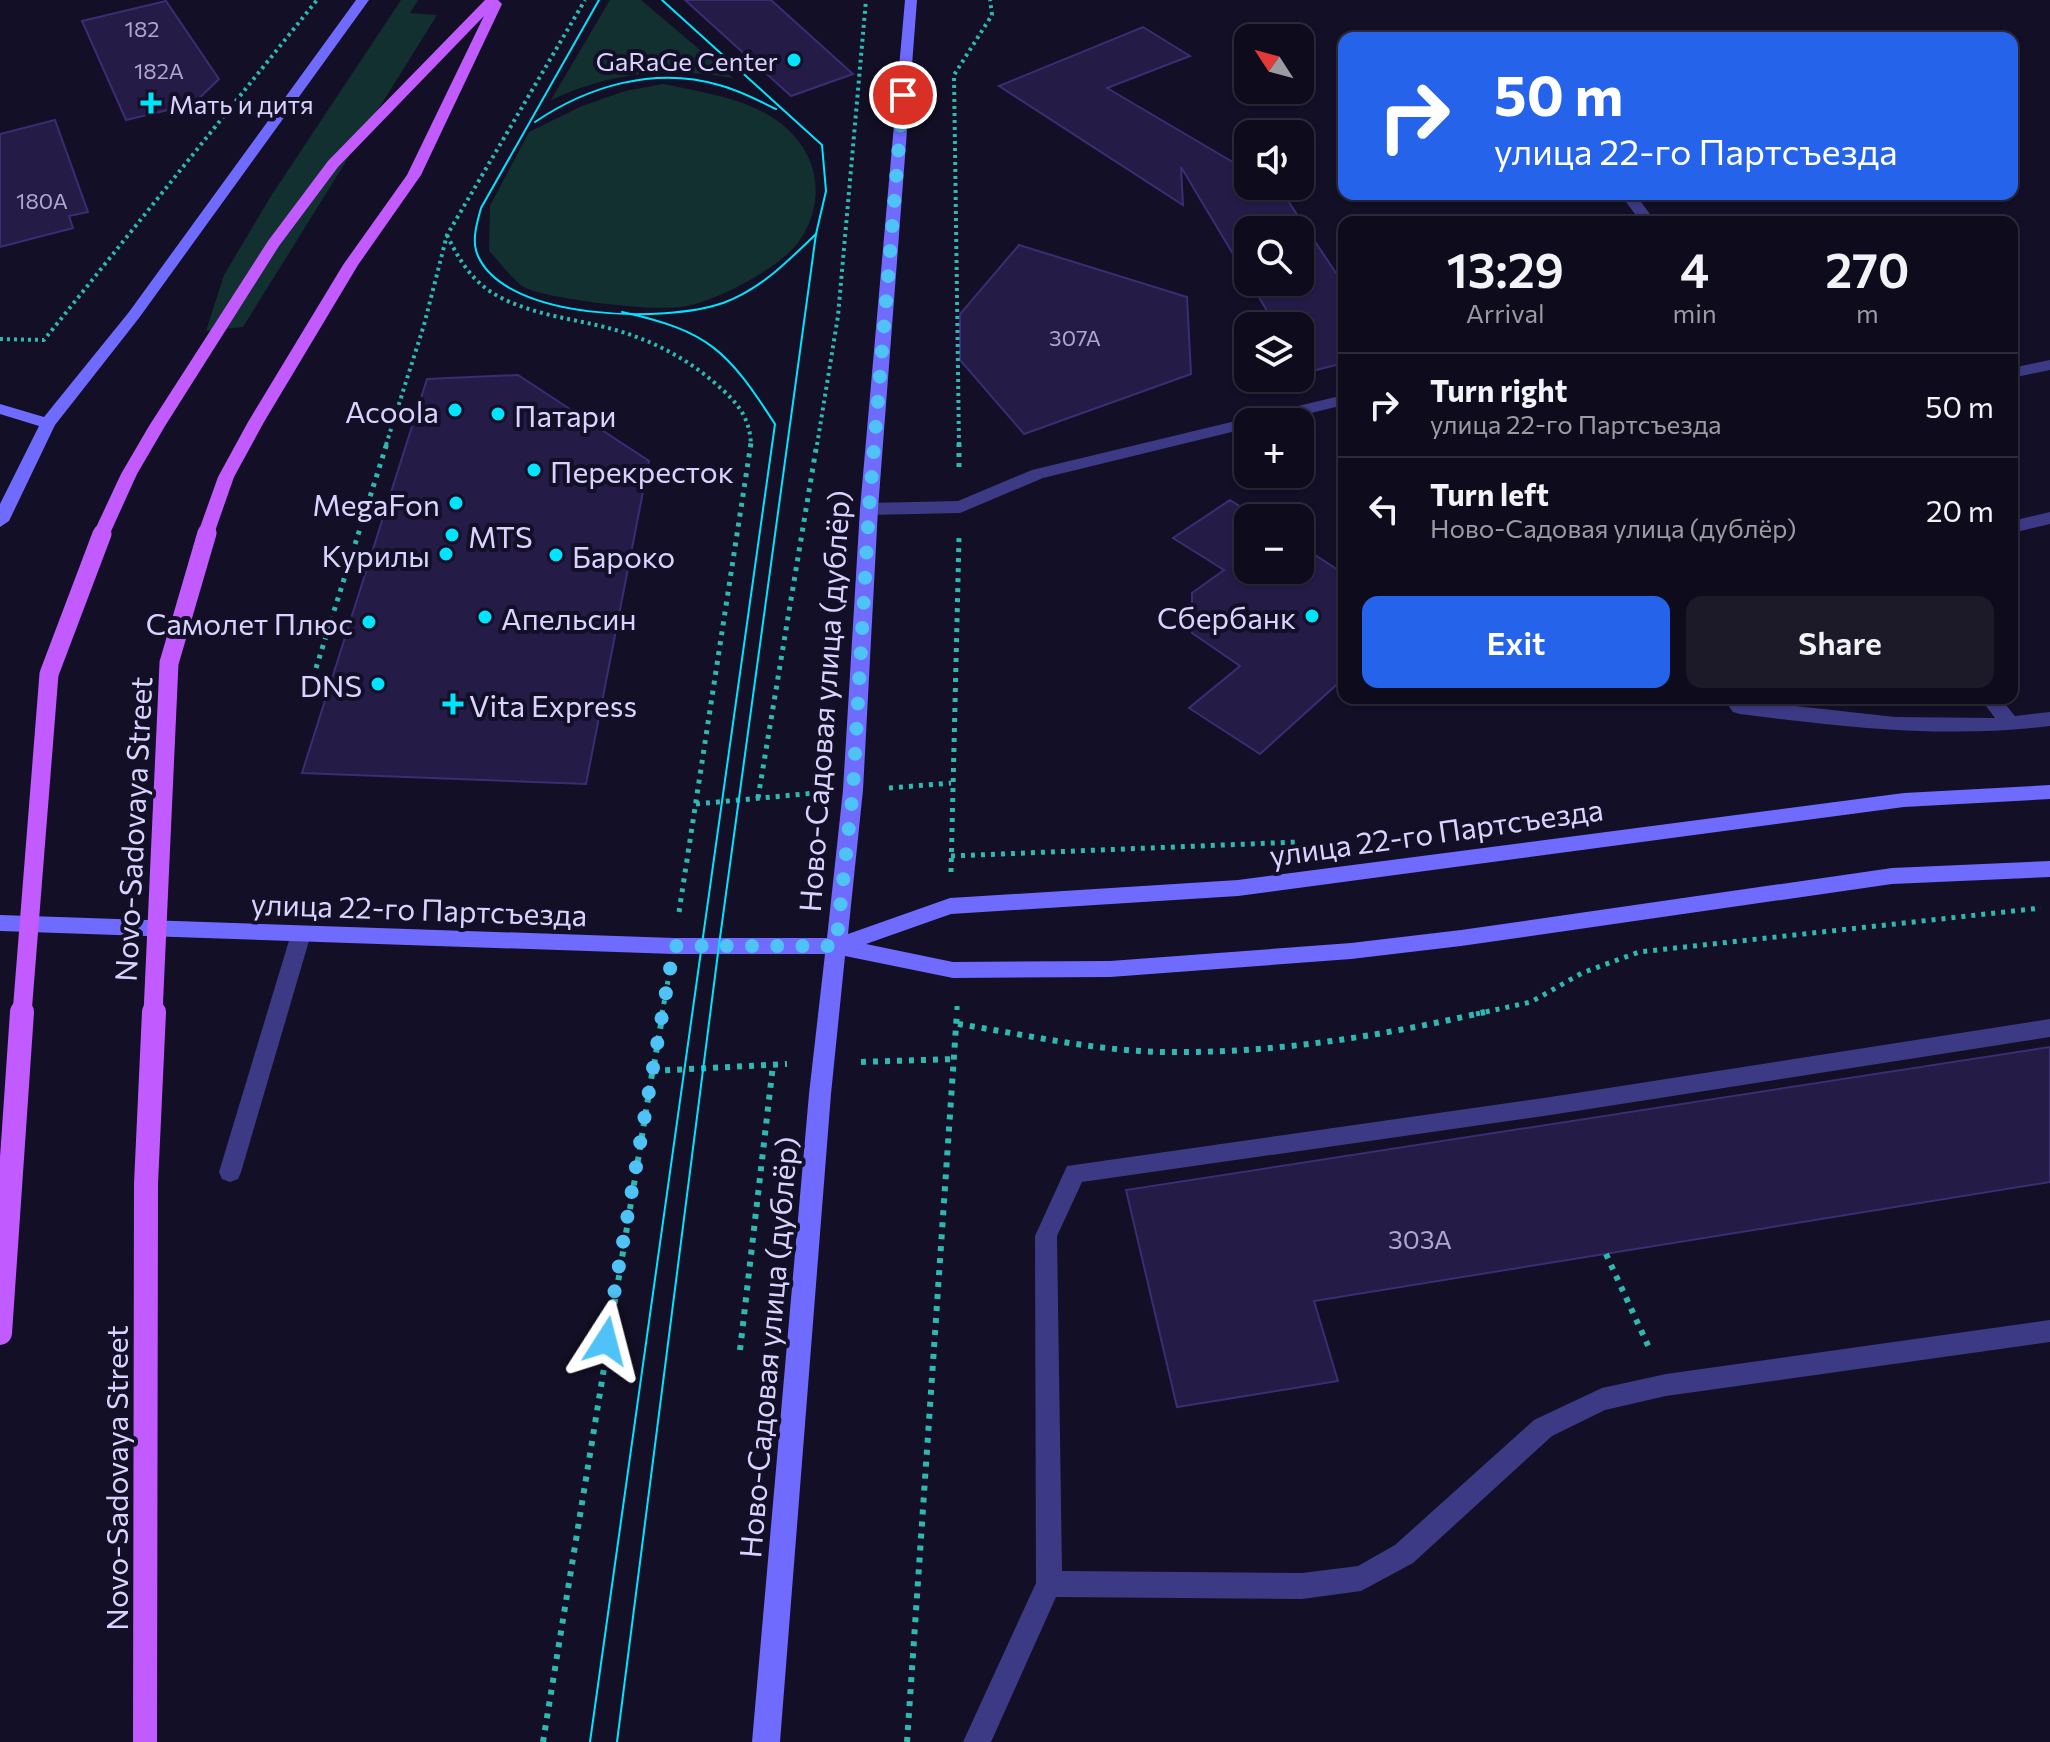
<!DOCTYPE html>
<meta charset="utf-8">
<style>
body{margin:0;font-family:Commissioner,sans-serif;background:#1c1929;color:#f1f3f6;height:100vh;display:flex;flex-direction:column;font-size:30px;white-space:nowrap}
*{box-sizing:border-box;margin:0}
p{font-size:26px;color:#9b9ba3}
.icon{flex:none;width:44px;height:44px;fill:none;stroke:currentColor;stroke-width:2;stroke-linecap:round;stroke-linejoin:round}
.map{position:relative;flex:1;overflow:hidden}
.side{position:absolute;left:1338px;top:216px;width:680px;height:488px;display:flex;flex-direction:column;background:#0e0b1c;border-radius:16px;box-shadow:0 2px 6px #0004,0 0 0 2px #2e2b3b}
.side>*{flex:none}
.banner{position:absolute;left:1338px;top:32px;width:680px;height:168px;border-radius:16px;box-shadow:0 2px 6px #0004,0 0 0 2px #2e2b3b;background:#2563eb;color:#fff;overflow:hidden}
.needle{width:52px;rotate:306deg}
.controls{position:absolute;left:1234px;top:24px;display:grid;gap:16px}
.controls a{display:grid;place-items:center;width:80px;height:80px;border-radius:16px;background:#0e0b1c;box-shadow:0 2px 6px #0004,0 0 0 2px #2e2b3b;font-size:40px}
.pin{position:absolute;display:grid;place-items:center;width:68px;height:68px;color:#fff;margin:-34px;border:4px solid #fff;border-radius:50%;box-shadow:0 2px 8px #0007}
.me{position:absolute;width:88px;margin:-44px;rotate:9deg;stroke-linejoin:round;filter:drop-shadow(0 0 6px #0008)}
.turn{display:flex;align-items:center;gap:28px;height:168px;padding:0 24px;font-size:36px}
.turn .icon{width:104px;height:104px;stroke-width:2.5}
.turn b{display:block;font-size:56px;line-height:68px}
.eta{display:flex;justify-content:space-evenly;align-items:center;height:136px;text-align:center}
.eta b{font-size:48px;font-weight:600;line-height:56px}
.primary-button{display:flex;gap:16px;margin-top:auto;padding:16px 24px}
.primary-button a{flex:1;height:92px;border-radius:16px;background:#2563eb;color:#fff;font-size:32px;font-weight:600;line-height:92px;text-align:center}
.primary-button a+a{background:#1c1929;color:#f1f3f6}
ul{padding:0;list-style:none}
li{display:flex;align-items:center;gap:24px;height:104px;padding:0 24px;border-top:2px solid #2e2b3b}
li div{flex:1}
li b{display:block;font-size:30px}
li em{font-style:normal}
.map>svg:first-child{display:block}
</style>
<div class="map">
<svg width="2050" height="1742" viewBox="0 0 2050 1742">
<rect width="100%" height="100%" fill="#130f26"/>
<g fill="#12302f">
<path d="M401,0H418L410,13L437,15L243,327L206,331L224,275L271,196Z"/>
<path d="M610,0H641L733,78C665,67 613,72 551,100Z"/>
<path d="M663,84C696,91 733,96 763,112C813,138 832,191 800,240C782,267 713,304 680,307C650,311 557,300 528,289C515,284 500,262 489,251L490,206L529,132L582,106L625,91Z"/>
</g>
<g fill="#241b47" stroke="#3b2d73" stroke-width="2">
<path d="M685,0H771L853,74L791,96Z"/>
<path d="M166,1L219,79L193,104L126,120L82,21Z"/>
<path d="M1143,27L1190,56L1107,88L1248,171V186H1274L1280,189L1344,285V363L1304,373L1300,367V326H1276L1250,282H1300V230H1248V279L1181,167L1183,205L999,86Z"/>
<path d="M55,120L88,212L69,216L73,228L0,247V134Z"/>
<path d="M1019,245L1187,297L1191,374L1024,434L960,360V314Z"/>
<path d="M518,375L649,461L586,784L302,773L427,379Z"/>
<path d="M1230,500L1258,518H1248V570H1300V545L1344,574V678L1260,754L1189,708L1240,666L1192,633V593L1224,570L1173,538Z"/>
<path d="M2050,1047V1182L1314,1301L1338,1381L1177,1407L1126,1190Z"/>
</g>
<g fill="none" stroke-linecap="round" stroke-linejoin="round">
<g stroke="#2fb8b0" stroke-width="4" stroke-dasharray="3 4" stroke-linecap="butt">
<path d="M447,235C458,258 470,278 491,292C523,312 561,317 596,325C641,335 682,354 716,384C737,402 750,417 751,445"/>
<path d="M0,339L44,340L317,0"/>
<path d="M386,445L424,325L447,235L585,0"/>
<path d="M817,445L838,316L866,0"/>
<path d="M959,445L954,75L992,15L990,0"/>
</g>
<g stroke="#2fb8b0" stroke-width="5" stroke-dasharray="4 6" stroke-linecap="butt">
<path d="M959,443V472"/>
<path d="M316,668L387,443"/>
<path d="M889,788L951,783"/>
<path d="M758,798L817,443"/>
<path d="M696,804L815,793"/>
<path d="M951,856L1298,842"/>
<path d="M951,872L959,538"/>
<path d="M679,912L751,443"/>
<path d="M957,1006V1014"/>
<path d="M662,1014L668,981"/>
<path d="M1476,1014L1531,1002L1582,973L1639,952L2041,908"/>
</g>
<g stroke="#2fb8b0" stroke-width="6" stroke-dasharray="5 7" stroke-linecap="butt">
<path d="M663,1012L653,1071L787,1064"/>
<path d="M958,1024C1028,1035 1100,1052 1170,1052C1278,1053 1381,1036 1485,1012"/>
<path d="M861,1062L954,1059"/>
<path d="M1606,1254L1651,1352"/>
<path d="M740,1350L773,1065"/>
<path d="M543,1742L653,1068"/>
<path d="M907,1742L957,1012"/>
</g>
<g fill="#3d3a85" fill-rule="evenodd">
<path d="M1501,33L1506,34L1508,38H1494Z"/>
<path d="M1620,194H1635L1656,222H1641Z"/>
<path d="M2050,360V370L2012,378V368Z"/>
<path d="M1344,395V405L1274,422H1248V428L1043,478L960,513L869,515L860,509L869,503L958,501L1032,470Z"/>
<path d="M2050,512V524L2012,533V521Z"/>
<path d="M1723,698L1895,717L1995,718L1980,698H2000L2015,716L2050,712V726C1946,739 1844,727 1740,714L1733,712Z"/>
<path d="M301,926L308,928L311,934L241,1172L238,1179L230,1182L222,1179L219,1172L291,934L294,928Z"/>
<path d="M2050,1019V1037L1544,1116L1082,1182L1057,1236L1062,1571L1302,1573L1358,1566L1395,1545L1534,1420L1602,1388L1666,1374L2050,1320V1342L1666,1396L1605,1410L1552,1436L1413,1563L1361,1591L1302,1599L1056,1597L991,1742H963L1036,1583L1035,1236L1067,1166L1544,1098Z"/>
</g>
<g fill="#6f6bff" fill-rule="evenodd">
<path d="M356,0H369L139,318L55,425L9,521L0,527V504L39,426L0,414V404L44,417L129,312Z"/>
<path d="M905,0H917L878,509L863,790L848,934L950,898L1238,880L1904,793L2050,785V799L1904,807L1238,896L951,914L866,944L953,962L1110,961L1351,943L1461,930L1892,868L2050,861V877L1892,884L1461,946L1351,959L1110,977L953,978L845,956L831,1094L780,1742H752L809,1094L825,954H674L0,931V915L674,938H827L843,790L860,509Z"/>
</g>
<path fill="#c25bff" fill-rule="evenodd" d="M485,0H498L502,4L421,175L358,265L264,422L234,477L213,537L207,539L198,533L218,477L248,422L343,265L407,175L484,16L338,167L279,246L165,426L137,474L108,538H96L93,534L121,474L149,426L268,241L328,161Z"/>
<g stroke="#00e5ff" stroke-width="2">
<path d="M599,0L481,208C477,223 471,241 478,256C507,321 666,323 723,303C761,289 788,261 816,234"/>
<path d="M535,122C588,86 655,66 719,85C739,90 757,100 776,109"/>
<path d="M590,1742L775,424C727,350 709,331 622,312"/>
<path d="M617,1742L719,945L816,234L826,191L822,145L662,0"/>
</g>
<g stroke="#c25bff" stroke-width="19">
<path d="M22,1014L49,674L102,534"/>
<path d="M153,1014L169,663L207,533"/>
</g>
<g stroke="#c25bff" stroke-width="24">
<path d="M0,1333L22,1012"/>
<path d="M145,1742L146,1184L154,1012"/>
</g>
</g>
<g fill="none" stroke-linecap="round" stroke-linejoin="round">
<path stroke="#4fc3f7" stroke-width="14" stroke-dasharray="0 25.2" d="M606,1341L674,946H836L853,790L869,509L903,95"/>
</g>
<g fill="#00e5ff" stroke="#130f26" stroke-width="3">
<circle cx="794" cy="60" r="8"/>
<path d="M147 91h8v8h8v8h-8v8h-8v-8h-8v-8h8z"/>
<circle cx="455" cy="410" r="8"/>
<circle cx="498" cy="414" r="8"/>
<circle cx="534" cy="470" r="8"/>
<circle cx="456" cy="503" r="8"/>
<circle cx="452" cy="535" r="8"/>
<circle cx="446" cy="554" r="8"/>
<circle cx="556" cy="555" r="8"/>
<circle cx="1312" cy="616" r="8"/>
<circle cx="485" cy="617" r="8"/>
<circle cx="369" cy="622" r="8"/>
<circle cx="378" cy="684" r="8"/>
<path d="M449 692h8v8h8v8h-8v8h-8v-8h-8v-8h8z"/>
</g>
<g text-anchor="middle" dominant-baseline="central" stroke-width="8" stroke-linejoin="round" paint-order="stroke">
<g font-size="22" fill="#aca6d1">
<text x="142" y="28">182</text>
<text x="159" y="70">182А</text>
<text x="42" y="200">180А</text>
<text x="1075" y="337">307А</text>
</g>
<g font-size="26" fill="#d9d4ff" stroke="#130f26" text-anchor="end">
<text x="778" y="60">GaRaGe Center</text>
<text x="169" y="103" text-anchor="start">Мать и дитя</text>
</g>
<g font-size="26" fill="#aca6d1">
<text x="1420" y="1238">303А</text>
</g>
<g font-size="30" fill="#d9d4ff" stroke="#130f26" text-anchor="end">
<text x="439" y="410">Acoola</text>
<text x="514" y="414" text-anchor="start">Патари</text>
<text x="550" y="470" text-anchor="start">Перекресток</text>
<text x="440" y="503">MegaFon</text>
<text x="468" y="535" text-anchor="start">MTS</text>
<text x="430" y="554">Курилы</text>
<text x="572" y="555" text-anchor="start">Бароко</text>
<text x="1296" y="616">Сбербанк</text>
<text x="501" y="617" text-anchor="start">Апельсин</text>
<text x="353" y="622">Самолет Плюс</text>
<text x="362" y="684">DNS</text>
<text x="469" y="704" text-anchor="start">Vita Express</text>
</g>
<g font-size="30" fill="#d9d4ff" stroke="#130f26">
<text transform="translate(823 701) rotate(-86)">Ново-Садовая улица (дублёр)</text>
<text transform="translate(132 829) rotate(-87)">Novo-Sadovaya Street</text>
<text transform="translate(1436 831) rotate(-8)">улица 22-го Партсъезда</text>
<text transform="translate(419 908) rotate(2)">улица 22-го Партсъезда</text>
<text transform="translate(767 1347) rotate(-85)">Ново-Садовая улица (дублёр)</text>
<text transform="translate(115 1478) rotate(-90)">Novo-Sadovaya Street</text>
</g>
</g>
</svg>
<div class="controls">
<a><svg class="needle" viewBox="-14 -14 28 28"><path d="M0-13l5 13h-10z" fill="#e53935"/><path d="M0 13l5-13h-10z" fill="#9b9ba3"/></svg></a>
<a><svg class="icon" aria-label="sound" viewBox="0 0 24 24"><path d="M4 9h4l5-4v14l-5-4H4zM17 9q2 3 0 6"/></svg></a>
<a><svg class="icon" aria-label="search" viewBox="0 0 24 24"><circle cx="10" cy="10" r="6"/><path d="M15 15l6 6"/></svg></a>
<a><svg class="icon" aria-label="layers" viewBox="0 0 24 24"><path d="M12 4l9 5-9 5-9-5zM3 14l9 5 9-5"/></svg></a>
<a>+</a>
<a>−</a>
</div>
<div class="pin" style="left:903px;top:95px;background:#d93025"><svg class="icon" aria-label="arrive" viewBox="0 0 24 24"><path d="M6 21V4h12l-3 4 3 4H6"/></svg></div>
<svg class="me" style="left:606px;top:1341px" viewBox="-20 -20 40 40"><path d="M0-17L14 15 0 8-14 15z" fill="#4fc3f7" stroke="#fff" stroke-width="4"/></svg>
<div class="banner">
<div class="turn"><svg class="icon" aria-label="right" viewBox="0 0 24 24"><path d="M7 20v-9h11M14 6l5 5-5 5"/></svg><div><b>50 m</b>улица 22-го Партсъезда</div></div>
</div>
<section class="side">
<div class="eta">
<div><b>13:29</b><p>Arrival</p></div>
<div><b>4</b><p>min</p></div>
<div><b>270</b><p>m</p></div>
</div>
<ul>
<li><svg class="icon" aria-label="right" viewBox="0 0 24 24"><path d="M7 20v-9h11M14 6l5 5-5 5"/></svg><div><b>Turn right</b><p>улица 22-го Партсъезда</p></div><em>50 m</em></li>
<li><svg class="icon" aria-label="left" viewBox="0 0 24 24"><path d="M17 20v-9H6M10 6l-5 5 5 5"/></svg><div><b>Turn left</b><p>Ново-Садовая улица (дублёр)</p></div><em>20 m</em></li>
</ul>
<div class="primary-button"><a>Exit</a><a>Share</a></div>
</section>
</div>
